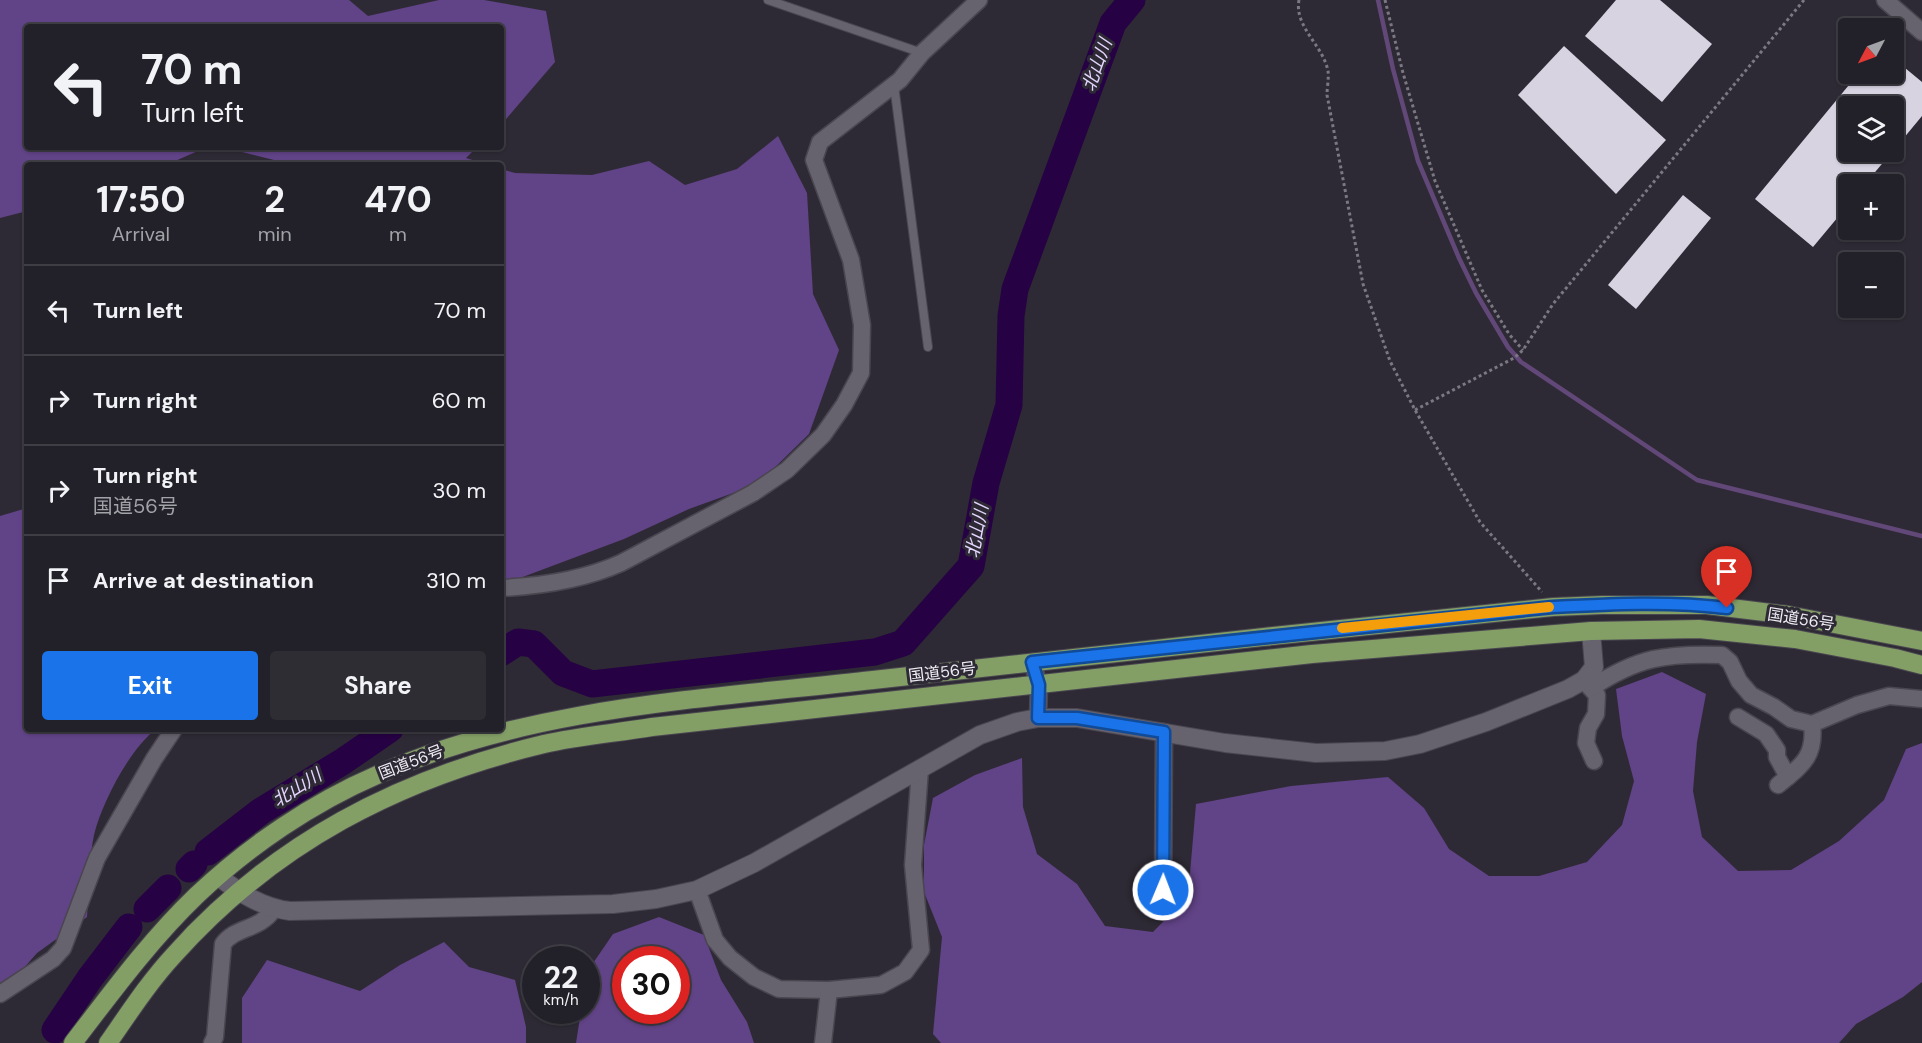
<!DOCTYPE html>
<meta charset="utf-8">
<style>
body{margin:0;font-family:"DM Sans","Noto Sans JP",sans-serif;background:#2e2d34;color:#f1f3f6;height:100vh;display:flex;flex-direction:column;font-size:22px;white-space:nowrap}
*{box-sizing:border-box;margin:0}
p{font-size:20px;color:#a2a3a8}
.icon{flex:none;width:33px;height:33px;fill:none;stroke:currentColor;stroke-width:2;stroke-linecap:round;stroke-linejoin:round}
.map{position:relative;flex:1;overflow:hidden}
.drawer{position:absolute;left:24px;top:162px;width:480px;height:570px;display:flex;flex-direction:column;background:#222028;border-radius:6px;box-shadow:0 2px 4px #0004,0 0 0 2px #3f3e45}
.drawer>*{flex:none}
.top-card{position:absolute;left:24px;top:24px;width:480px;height:126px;border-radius:6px;box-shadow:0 2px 4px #0004,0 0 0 2px #3f3e45;background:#222028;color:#f1f3f6;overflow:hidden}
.needle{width:39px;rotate:229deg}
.tools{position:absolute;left:1838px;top:18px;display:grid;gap:12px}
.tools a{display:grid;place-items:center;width:66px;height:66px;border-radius:6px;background:#222028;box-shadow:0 2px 4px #0004,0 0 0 2px #3f3e45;font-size:30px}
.speed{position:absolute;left:522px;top:946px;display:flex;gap:12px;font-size:30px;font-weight:700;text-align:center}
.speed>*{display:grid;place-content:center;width:78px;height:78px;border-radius:50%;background:#222028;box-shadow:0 2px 4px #0004,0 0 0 2px #3f3e45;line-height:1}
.speed small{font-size:15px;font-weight:400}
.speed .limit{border:9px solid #d22;background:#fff;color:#111}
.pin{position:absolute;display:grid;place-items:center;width:51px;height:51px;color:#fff;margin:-62px -26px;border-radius:50% 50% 50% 0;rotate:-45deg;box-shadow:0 0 6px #0007}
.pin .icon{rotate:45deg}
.me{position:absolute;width:66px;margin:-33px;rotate:1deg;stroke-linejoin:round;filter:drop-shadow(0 0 4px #0008)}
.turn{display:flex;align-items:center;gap:21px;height:126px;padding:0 18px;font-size:27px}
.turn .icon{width:78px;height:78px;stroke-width:2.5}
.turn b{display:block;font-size:42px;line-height:51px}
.eta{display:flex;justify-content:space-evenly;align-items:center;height:102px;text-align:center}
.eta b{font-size:36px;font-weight:700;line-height:42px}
.button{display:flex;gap:12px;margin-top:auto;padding:12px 18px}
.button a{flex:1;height:69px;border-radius:6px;background:#1a73e8;color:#fff;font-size:24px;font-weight:700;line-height:69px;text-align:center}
.button a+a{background:#2e2d34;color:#f1f3f6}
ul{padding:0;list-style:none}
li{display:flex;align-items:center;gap:18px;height:90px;padding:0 18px;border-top:2px solid #3f3e45}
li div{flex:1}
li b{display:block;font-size:22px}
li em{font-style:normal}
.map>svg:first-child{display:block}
</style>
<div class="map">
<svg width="1922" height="1043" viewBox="0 0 1922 1043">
<rect width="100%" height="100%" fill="#2e2a35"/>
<g fill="#614387" fill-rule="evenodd">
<path d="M0,0H349L368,16L439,0H484L546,11L555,62L501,125V27H27V147H207L166,165H27V211L0,218Z"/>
<path d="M778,136L807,193L813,294L839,350L809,434L758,484L689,509L624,539L501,585V169L515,173L592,175L649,161L685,185L737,169Z"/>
<path d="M222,147H477L466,158L489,165H278V161Z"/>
<path d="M27,508V729H156C130,749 102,802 94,835C89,858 89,893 87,917L37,953L0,995V516Z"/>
<path d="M1662,672L1706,694L1697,742L1693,791L1702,837L1738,871L1791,870L1839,841L1884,800L1906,749L1922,743V982L1903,997L1856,1024L1839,1043H941L933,1034L942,937L924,892V845L933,798L975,775L1022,758L1023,807L1037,854L1077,884L1105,926L1153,932L1188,896L1196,804L1291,786L1388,777L1424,808L1449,849L1489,876H1539L1587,862L1622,825L1634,781L1622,736L1616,689Z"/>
<path d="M659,917L704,935L721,980L747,1022L754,1043H576L581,1011H586L587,972L613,934ZM626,960H676V1011H626Z"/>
<path d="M444,942L469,967L515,980L526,1027V1043H242V998L267,960L360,991L400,965Z"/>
</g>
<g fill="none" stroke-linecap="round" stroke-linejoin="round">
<path stroke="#624879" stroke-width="4.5" d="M1378,0L1393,69L1418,161L1459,258L1476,293L1508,347L1521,362L1697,480L1922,536"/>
<g stroke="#260244" stroke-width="27">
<path d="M501,653L518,642L534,644L563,673L592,684L875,652L903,643L971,566L986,483L1009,405L1011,316L1015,289L1113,23L1132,0"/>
<path d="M208,852L261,811L342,762L390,729"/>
<path d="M189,869L194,864"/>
<path d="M147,909L168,888"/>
<path d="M55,1030L90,978L129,927"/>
</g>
</g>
<g fill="#d8d3e1">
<path d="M1616,0H1660L1712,44L1662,102L1585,36Z"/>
<path d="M1564,46L1666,140L1616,194L1518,95Z"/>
<path d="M1893,58L1922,82V116L1893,151V106H1848V152H1892L1865,184H1848V205L1813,247L1755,199L1858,74H1893Z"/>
<path d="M1683,195L1711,218L1636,309L1608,285Z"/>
</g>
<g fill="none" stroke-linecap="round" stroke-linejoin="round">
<defs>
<g id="service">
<path d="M768,0L922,53"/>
<path d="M894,85L928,347"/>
</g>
<g id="minor">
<path d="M1885,0L1922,32"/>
<path d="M501,588C542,586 583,580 621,563L753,493L787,470L823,435L844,405L861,373L862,325L851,260L814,160L820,142L900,80L922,53L979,0"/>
<path d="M1032,662L1039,685L1038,718"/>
<path d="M1584,681L1597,695L1596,714L1588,728L1586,743L1594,761"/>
<path d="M1591,688C1638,657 1666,653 1722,655L1730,662L1739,681L1751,695L1774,707L1791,719L1812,724L1857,705L1889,696L1922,699"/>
<path d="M1738,717L1766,734L1777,750V757L1788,777"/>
<path d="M1778,785C1801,766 1816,757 1812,724"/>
<path d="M697,890L715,940L730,958L754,977L779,989L829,990L881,985L905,972L921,950L913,865L920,769"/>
<path d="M1163,890L1164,732"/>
<path d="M0,994L53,959L63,948L97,858L154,759L174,729"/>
<path d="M212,1043L215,1037L223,944C236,926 259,931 274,909"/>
<path d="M823,1043L829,990"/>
</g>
<path id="tertiary" d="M219,877C240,893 263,908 290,911L613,904L656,899L697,890L754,863L980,735L1017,722L1038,718H1077L1225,743L1316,753L1385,751L1420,744L1486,722L1568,689L1584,680L1594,667L1591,631"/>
<g id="trunk">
<path d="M73,1043C112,992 151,939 197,895C249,846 312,803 377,775C532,706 707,699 873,680C1100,654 1326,630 1553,607L1602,605H1707L1788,615L1922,641"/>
<path d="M108,1043C129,1013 149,982 174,955C274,843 398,779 544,744C579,736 616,733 652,727L1312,654L1591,631L1699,629L1795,639L1895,658L1922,665"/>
</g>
</defs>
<use href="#service" stroke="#4a4650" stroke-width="10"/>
<use href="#minor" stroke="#4a4650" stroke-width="19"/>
<use href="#tertiary" stroke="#4a4650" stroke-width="20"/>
<use href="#trunk" stroke="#4a4650" stroke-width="20"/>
<g stroke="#7c7882" stroke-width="3" stroke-dasharray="3 3" stroke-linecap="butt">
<path d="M1299,0C1294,27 1323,45 1328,71C1329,78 1327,88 1327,95L1363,284L1390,361L1415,410L1480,522L1542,592"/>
<path d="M1385,0L1403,73L1435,181L1482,290L1509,334L1523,350"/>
<path d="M1415,410L1514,358L1523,350L1553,304L1804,0"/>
</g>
<use href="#service" stroke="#66626e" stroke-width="8"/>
<use href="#minor" stroke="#66626e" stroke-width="16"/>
<use href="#tertiary" stroke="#66626e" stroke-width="18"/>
<use href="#trunk" stroke="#839f66" stroke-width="18"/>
</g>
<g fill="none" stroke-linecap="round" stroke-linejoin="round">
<defs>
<path id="route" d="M1163,890L1164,732L1077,718H1038L1039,685L1032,662L1553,607C1611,604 1670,601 1727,608"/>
</defs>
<use href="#route" stroke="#114b97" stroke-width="15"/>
<use href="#route" stroke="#1a73e8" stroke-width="10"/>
<path stroke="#f59e0b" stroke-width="10" d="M1342,628L1549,607"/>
</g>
<g text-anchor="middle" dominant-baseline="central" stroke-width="6" stroke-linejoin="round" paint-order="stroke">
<g font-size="16" fill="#efecf4" stroke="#2e2a35">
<text transform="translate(1801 619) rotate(9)">国道56号</text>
<text transform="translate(942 672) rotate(-7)">国道56号</text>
<text transform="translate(411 762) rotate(-21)">国道56号</text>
</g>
<g font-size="18" font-style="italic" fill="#e5d6ff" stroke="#2e2a35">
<text transform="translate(1097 65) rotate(-70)">北山川</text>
<text transform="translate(977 531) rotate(-79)">北山川</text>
<text transform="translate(297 788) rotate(-32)">北山川</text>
</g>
</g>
</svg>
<div class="tools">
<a><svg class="needle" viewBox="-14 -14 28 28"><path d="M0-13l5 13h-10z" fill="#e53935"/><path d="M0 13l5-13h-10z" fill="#a2a3a8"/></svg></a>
<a><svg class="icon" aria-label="layers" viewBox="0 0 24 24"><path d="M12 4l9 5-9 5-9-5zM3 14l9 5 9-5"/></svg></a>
<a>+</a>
<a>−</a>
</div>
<div class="speed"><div>22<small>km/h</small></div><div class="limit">30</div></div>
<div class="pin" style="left:1727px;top:608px;background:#d93025"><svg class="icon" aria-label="arrive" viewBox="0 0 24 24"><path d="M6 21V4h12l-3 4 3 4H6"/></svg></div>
<svg class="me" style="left:1163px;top:890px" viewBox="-20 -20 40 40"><circle r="17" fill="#1a73e8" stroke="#fff" stroke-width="3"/><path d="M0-11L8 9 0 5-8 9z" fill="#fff"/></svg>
<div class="top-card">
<div class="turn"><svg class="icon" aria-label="left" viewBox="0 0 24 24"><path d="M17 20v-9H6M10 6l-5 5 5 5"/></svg><div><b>70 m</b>Turn left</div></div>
</div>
<section class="drawer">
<div class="eta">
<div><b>17:50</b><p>Arrival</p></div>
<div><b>2</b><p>min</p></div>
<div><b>470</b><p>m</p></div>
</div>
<ul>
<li><svg class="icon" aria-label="left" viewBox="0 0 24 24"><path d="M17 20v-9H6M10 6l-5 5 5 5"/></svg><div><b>Turn left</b></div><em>70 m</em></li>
<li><svg class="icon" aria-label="right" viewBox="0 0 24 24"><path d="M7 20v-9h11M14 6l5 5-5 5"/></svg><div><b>Turn right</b></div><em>60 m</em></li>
<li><svg class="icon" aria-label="right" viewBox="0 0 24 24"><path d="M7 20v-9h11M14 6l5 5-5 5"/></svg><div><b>Turn right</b><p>国道56号</p></div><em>30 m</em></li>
<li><svg class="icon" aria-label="arrive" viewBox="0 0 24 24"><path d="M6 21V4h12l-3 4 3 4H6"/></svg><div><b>Arrive at destination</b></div><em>310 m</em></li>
</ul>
<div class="button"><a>Exit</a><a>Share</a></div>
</section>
</div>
